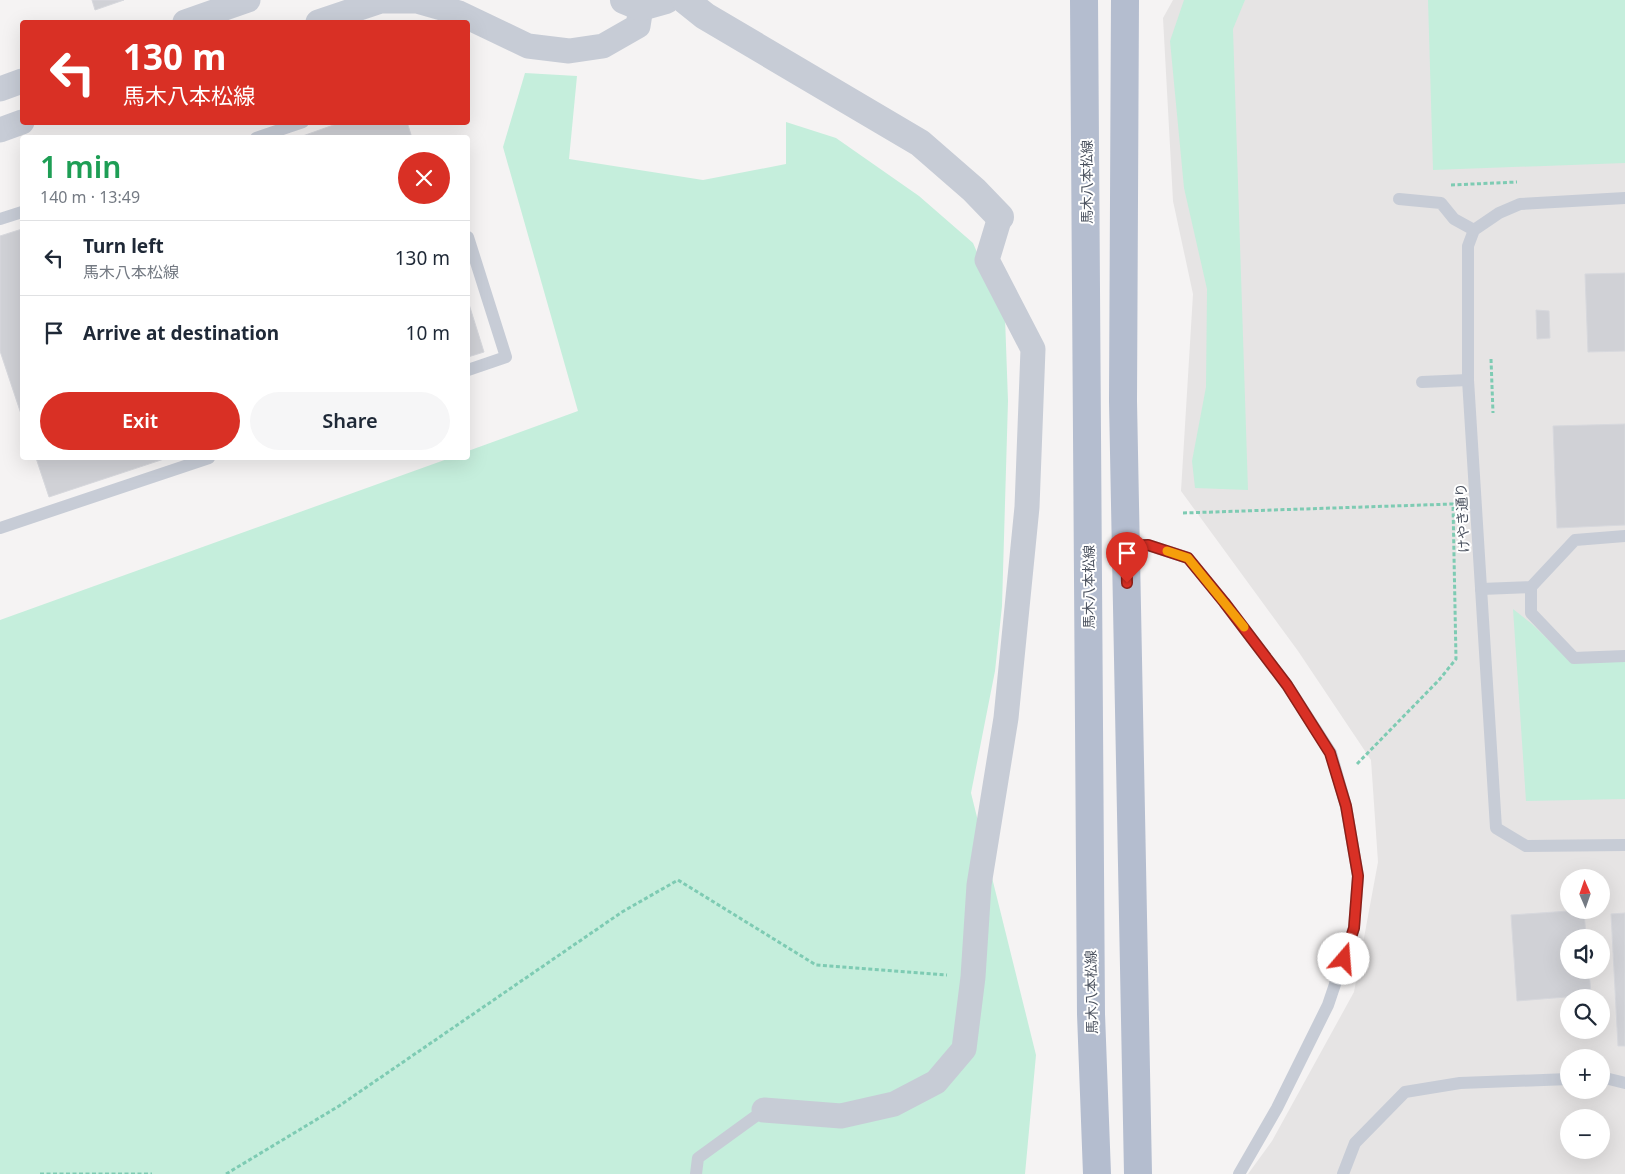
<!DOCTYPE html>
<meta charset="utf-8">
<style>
body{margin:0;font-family:"Noto Sans","Noto Sans JP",sans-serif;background:#f6f6f7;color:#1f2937;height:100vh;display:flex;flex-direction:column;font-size:19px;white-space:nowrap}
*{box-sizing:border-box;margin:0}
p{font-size:16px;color:#747a83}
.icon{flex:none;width:28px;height:28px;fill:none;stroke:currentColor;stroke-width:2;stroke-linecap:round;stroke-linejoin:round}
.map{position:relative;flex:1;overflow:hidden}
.sheet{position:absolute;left:20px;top:135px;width:450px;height:325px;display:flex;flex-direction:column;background:#fff;border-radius:5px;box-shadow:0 5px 20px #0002}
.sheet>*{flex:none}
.top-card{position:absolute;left:20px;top:20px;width:450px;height:105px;border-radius:5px;box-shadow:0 5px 20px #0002;background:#d93025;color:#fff;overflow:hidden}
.needle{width:32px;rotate:358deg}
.fabs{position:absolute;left:1560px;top:869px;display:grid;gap:10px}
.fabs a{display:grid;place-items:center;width:50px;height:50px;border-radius:50%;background:#fff;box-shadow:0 5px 20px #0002;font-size:25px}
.pin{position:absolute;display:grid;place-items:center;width:42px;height:42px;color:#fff;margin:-51px -21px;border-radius:50% 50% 50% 0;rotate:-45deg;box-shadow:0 0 5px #0007}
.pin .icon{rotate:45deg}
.me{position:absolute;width:55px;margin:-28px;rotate:18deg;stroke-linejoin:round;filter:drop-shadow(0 0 4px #0008)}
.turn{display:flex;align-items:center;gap:18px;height:105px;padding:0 20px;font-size:22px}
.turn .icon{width:65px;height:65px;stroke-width:2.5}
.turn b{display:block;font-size:35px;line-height:42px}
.round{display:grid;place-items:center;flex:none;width:52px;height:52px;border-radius:26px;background:#f6f6f7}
.head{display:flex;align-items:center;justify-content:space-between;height:85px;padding:0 20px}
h1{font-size:30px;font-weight:600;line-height:38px;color:#1e9e55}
.action{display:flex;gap:10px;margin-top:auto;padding:10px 20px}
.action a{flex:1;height:58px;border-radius:30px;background:#d93025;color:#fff;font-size:20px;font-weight:600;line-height:58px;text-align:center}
.action a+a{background:#f6f6f7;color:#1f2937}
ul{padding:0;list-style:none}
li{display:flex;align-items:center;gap:15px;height:75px;padding:0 20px;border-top:1px solid #e0e1e3}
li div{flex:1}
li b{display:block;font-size:19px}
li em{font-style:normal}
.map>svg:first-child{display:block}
</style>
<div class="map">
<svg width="1625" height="1174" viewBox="0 0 1625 1174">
<rect width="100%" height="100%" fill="#f5f3f3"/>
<path fill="#e6e4e4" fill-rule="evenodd" d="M1173,0H1625V1174H1248L1272,1141L1354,992L1378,862L1371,760L1298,651L1181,491L1193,294L1173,201L1163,18ZM1569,878H1601V910H1569ZM1569,938H1601V970H1569ZM1569,998H1601V1030H1569ZM1569,1058H1601V1090H1569ZM1569,1118H1601V1150H1569Z"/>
<g fill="#c5eedc">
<path d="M1184,0H1245L1233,29L1248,490L1195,488L1192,461L1206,387L1207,289L1184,188L1170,41Z"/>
<path d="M1428,0H1625V163L1433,170Z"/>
<path d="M525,73L577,76L569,159L703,180L786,164V122L836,138L919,196L973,243L1005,317L1008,401L1002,606L995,671L971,793L1036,1055L1025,1174H0V620L450,458H468V451L578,411L503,147Z"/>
<path d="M1513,609L1532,624L1568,659L1625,661V799L1526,801Z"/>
</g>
<g fill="#d0d1d6" stroke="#d7d8dd">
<path d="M92,0H124L95,10Z"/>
<path d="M342,122H407L412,138H297Z"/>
<path d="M22,229V417L0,351V236Z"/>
<path d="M1625,273V351L1588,352L1585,274Z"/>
<path d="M468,301L484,352L468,357Z"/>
<path d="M1536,310L1549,311L1550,338L1537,339Z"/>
<path d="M1625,424V525L1557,528L1553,426Z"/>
<path d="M36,458H167L49,497Z"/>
<path d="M1584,910L1586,938H1569V970H1589L1591,995L1517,1001L1511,915Z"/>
<path d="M1625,913V1046H1618L1611,914Z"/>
</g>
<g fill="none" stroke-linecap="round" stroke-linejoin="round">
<g stroke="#7ecbb3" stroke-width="3" stroke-dasharray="4 2.5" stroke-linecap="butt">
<path d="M1451,185L1517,182"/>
<path d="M1491,359L1493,413"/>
<path d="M1183,513L1453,504L1456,659L1439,680L1356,765"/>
<path d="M40,1174H152"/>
<path d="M226,1174L339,1106L622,912L678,880L816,965L947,975"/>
</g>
<g stroke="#c7ccd6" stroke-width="12">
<path d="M256,138L303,122"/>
<path d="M1625,198L1520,204L1499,213L1474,230L1468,246V380L1496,828L1526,846L1625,845"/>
<path d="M1399,199L1441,203L1454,219L1474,230"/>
<path d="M0,219L22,212"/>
<path d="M468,237L506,357L468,370"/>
<path d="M1422,382L1468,380"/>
<path d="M0,528L209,458"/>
<path d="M1126,546L1148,545L1188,558L1224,602L1287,685L1331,753L1346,806L1358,876L1354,928L1328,1005L1277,1108L1239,1174"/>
<path d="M1531,587V613L1574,658L1625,656"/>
<path d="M1481,589L1531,587L1575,540L1625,536"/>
<path d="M1601,1077L1625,1083"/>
<path d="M696,1174L698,1158L764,1110"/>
<path d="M1343,1174L1355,1143L1405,1092L1460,1083L1569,1079"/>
</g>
<g stroke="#c7ccd6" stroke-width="25">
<path d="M185,22L248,0"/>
<path d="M318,22L381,1H417L459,13L528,46L569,51L603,46L638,26L641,7"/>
<path d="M0,89L22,81"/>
<path d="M0,130L22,122"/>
<path d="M764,1110L841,1116L894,1104L936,1082L964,1049L973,977L979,885L1006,718L1027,507L1033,349L987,260L1000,217"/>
</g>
<g stroke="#c7ccd6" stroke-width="28">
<path d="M624,0L641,7L666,0"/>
<path d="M685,0L705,16L920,143L974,190L1000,217"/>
</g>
<g stroke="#b4bdcf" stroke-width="28">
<path d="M1084,0L1091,1014L1097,1174"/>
<path d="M1125,0L1123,401L1138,1174"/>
</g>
</g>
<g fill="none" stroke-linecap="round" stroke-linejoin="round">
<defs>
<path id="route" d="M1127,583L1126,546L1148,545L1188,558L1224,602L1287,685L1330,753L1346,806L1358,876L1354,928L1344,959"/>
</defs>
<use href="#route" stroke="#8d1f18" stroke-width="12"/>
<use href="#route" stroke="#d93025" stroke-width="9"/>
<path stroke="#f59e0b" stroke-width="9" d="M1167,551L1188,558L1244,627"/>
</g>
<g text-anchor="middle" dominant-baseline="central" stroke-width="4" stroke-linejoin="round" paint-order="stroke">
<g font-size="14" fill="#4b525f" stroke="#fff">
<text transform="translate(1086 182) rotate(-90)">馬木八本松線</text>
<text transform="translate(1462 518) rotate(-93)">けやき通り</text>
<text transform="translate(1088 587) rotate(-90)">馬木八本松線</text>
<text transform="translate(1091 992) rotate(-91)">馬木八本松線</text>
</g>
</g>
</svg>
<div class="fabs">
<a><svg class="needle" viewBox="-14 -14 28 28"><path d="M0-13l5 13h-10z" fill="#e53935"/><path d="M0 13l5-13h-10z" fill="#747a83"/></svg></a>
<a><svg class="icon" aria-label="sound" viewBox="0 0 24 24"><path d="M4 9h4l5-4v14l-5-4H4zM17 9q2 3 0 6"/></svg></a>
<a><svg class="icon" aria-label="search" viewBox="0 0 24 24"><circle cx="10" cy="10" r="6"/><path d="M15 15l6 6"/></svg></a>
<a>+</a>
<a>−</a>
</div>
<div class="pin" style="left:1127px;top:583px;background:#d93025"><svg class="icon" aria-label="arrive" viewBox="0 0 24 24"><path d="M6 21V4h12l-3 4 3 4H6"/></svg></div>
<svg class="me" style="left:1344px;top:959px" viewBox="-20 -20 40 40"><circle r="19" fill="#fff"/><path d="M0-13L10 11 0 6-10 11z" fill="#d93025"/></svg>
<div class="top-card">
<div class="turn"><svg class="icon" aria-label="left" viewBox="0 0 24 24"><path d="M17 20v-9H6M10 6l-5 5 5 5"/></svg><div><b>130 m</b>馬木八本松線</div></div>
</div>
<section class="sheet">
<div class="head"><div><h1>1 min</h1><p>140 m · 13:49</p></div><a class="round" style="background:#d93025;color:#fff"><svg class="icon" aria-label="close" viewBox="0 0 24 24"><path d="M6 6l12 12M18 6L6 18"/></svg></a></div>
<ul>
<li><svg class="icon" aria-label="left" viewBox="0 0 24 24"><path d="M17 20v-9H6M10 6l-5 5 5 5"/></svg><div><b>Turn left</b><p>馬木八本松線</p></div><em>130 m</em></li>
<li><svg class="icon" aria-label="arrive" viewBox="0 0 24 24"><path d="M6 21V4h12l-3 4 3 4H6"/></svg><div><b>Arrive at destination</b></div><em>10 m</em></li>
</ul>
<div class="action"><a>Exit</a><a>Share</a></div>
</section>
</div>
